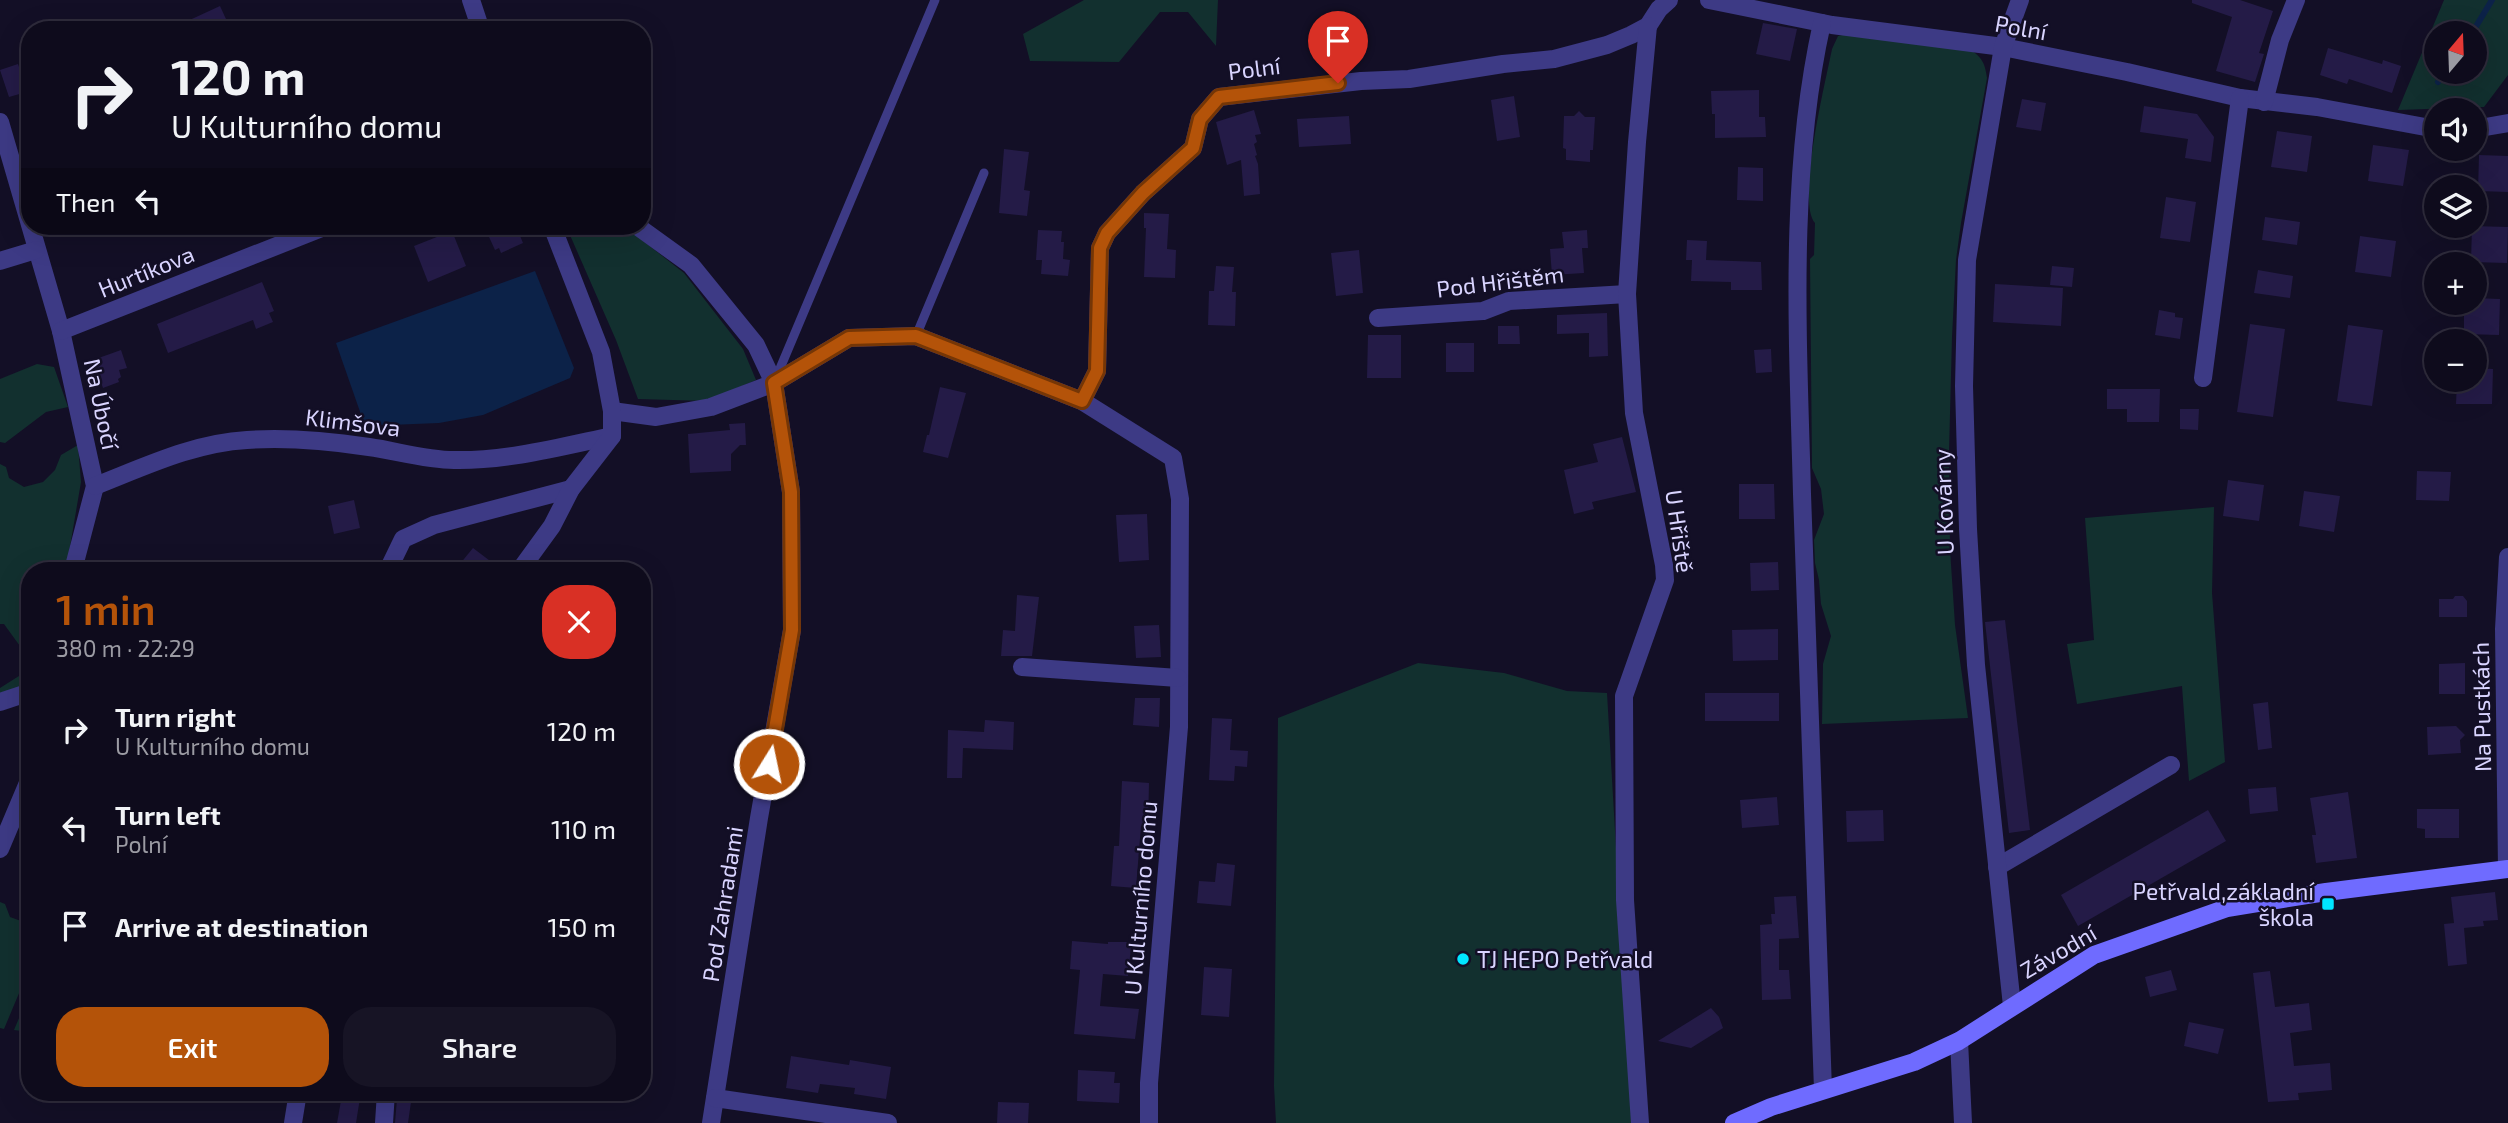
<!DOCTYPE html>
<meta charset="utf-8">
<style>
body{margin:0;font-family:"Exo 2",sans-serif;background:#171425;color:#f1f3f6;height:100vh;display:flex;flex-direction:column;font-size:26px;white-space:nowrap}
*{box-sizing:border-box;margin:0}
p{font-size:23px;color:#9b9ba3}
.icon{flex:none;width:38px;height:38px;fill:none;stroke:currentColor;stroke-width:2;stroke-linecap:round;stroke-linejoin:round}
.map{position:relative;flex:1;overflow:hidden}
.sheet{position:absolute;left:21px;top:562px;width:630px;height:539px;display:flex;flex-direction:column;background:#0e0b1c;border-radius:28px;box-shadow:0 7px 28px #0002,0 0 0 2px #2e2b3b}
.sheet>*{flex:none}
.hud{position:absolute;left:21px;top:21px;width:630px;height:214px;border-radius:28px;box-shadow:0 7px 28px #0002,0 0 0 2px #2e2b3b;background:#0e0b1c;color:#f1f3f6;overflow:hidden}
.needle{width:46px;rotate:19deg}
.controls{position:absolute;left:2424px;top:21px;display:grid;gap:14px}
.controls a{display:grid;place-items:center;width:63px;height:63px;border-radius:50%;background:#0e0b1c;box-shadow:0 7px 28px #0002,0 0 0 2px #2e2b3b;font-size:35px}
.pin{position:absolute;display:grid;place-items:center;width:60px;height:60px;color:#fff;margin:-72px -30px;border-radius:50% 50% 50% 0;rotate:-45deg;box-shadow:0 0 7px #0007}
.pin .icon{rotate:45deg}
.me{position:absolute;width:77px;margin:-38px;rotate:10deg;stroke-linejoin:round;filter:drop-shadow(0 0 5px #0008)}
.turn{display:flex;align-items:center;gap:24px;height:147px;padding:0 35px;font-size:32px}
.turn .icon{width:91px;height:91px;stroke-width:2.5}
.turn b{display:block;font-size:49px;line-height:60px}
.then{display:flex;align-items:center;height:66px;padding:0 35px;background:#0003;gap:14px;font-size:26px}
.round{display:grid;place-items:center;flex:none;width:74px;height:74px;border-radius:28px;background:#171425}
.overview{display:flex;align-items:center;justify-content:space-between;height:119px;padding:0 35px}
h1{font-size:42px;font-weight:600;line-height:52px;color:#b45309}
.cta{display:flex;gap:14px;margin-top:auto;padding:14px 35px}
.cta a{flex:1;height:80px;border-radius:28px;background:#b45309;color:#fff;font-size:28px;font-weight:600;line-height:80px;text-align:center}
.cta a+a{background:#171425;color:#f1f3f6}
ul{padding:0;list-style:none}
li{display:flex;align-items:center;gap:21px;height:98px;padding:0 35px}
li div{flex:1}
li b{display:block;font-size:26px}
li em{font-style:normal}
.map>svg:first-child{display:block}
</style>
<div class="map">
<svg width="2508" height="1123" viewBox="0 0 2508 1123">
<rect width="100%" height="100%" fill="#130f26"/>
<g fill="#12302f" fill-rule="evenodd">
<path d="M1084,0H1218L1216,46L1188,12H1160L1119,62L1030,61L1023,34Z"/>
<path d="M2444,0H2508V75L2484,107L2398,110ZM2436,33H2474V72H2436Z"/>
<path d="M1852,33L1969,49C1982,57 1985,63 1987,78L1961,223L1956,260L1952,337L1949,452L1950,549L1955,625L1968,718L1822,724L1823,664L1831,636L1821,604L1819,580L1815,563L1814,540L1824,514L1821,489L1812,468L1810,259L1814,255L1815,223C1796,202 1826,80 1832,49L1838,36Z"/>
<path d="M566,226H624L684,273L743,349L756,380L707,401L638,399L616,340Z"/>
<path d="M37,364L54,367L68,407L46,412L5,443L0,442V379Z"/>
<path d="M78,445L81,482L66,570H30V681L19,688L0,693V688L19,676L25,653L4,624H0V464L6,467L9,478L24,487L43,482L55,470L61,455Z"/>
<path d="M2214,507L2212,593L2225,762L2189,781L2182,686L2077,704L2067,644L2094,640L2085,518Z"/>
<path d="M1418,663L1504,673L1567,691L1607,693L1632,1123H1276L1274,1086L1278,718Z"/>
<path d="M0,902L5,904L10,917L21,921L30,916V967L4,1029L0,1028Z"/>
<path d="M30,992V1032L14,1030Z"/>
</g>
<path fill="#0c2248" d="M535,271L574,368L570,378L483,415L439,423L365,426L336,343Z"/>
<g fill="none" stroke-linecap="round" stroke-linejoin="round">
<g stroke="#0c2248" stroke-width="6">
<path d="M2472,33L2492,0"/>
<path d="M2438,82L2445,72"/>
</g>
</g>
<g fill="#241b47">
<path d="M2192,0H2240L2273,11L2259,53L2264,54L2255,82L2216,71L2232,17L2192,3Z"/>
<path d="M220,6L231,30H168Z"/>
<path d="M1763,23L1797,29L1790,61L1756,54Z"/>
<path d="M2328,48L2382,64L2383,60L2401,66L2392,93L2349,79L2347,84L2320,75Z"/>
<path d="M18,64L20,70L27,67L30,77V91L9,97L0,70Z"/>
<path d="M1759,90V117H1765L1766,137L1715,138V114H1712L1711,91Z"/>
<path d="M1514,96L1520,137L1497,141L1491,100Z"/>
<path d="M2022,99L2046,103L2041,131L2016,127Z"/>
<path d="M2144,106L2197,114L2214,137L2211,162L2185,158L2188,139L2140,132Z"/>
<path d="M1254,110L1261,134L1255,135L1257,142L1254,144L1257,155L1255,156L1258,164L1260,194L1244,196L1241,160L1227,165L1216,122Z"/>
<path d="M1579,111L1585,117H1595L1593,150H1590V162L1566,160V149L1563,148L1564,116H1574Z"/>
<path d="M1349,116L1351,144L1299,147L1297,119Z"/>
<path d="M2277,131L2312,136L2307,172L2271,167Z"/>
<path d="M2373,145L2409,150L2403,186L2368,181Z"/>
<path d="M1004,149L1029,152L1024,190L1030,191L1027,216L999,213Z"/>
<path d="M2479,155L2508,156V192L2478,191Z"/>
<path d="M1738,167L1763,168V201L1737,200Z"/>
<path d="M2166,197L2196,202L2190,242L2160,238Z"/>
<path d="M1144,213L1169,214L1167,249L1176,250L1175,278L1144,277L1146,228H1144Z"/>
<path d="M2265,217L2300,222L2297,245L2262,240Z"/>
<path d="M484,226H516L523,243L501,253L499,248L495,250Z"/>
<path d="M2472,226L2508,227L2507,263L2471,262Z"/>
<path d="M1038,230L1062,231L1061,242H1064L1063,259L1070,260L1068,276L1041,274L1042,260H1036Z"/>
<path d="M1587,230L1588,248H1582L1584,273L1552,275L1550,249L1564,248L1562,232Z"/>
<path d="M452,231L466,266L428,282L414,246Z"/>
<path d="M2360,236L2396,241L2391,277L2355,272Z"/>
<path d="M1687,240L1707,241L1706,260L1761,262L1762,290H1731V282L1691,281L1692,260H1686Z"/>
<path d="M1359,250L1363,293L1336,296L1331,253Z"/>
<path d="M1216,266L1234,267L1232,292H1236L1235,326L1208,325L1209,291H1214Z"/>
<path d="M2052,266L2074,268L2072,287L2050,285Z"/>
<path d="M2258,270L2293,276L2290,298L2254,293Z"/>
<path d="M262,282L274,311L269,313L273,322L256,329L253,320L168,353L157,324Z"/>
<path d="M1995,284L2063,288L2061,326L1993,322Z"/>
<path d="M2474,298L2500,299L2499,335L2464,334V303H2474Z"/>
<path d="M2159,310L2175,313V317L2183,318L2180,339L2155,335Z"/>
<path d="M1607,313L1608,356L1589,357V333L1557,334V315Z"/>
<path d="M2250,324L2285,329L2273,417L2237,412Z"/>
<path d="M2348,325L2383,330L2372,406L2337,401Z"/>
<path d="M1498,326H1519L1520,344H1498Z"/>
<path d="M1368,335H1401V378H1367Z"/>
<rect x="1446" y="343" width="28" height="29"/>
<path d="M1771,349L1772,372L1756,373L1754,350Z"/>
<path d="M121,350L127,368L119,370L121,377L118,379L119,382L103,388L93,360Z"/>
<path d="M2474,368L2493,369L2492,404H2456L2457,380H2474Z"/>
<path d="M940,387L966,393L948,458L923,452L927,435H929Z"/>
<path d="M2107,389H2160L2159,422H2127V409H2107Z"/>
<path d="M2180,409H2199L2198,430L2180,429Z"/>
<path d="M745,423L746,445H740L731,454V471L690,473L688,434L730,430L729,424Z"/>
<path d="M1622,437L1636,492L1592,502L1594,509L1574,514L1564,470L1598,462L1593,444Z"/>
<path d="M2417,471L2451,472L2449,501L2416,500Z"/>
<path d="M2228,480L2264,485L2259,521L2223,516Z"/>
<path d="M1739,484H1774L1775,519H1739Z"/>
<path d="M2304,491L2340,496L2334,532L2299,526Z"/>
<path d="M354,500L360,528L334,534L328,506Z"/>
<path d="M1147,514L1149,560L1119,562L1116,515Z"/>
<path d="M473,548L502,570H455Z"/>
<path d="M1778,562L1779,590L1751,591L1750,563Z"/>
<path d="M1017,595L1039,597L1032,656H1001L1003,630L1015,631Z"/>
<path d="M2455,596H2463L2467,601V617H2439V599H2453Z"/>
<path d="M2005,620L2030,830L2009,833L1985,622Z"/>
<path d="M1159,625L1161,657L1136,658L1134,626Z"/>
<path d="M1778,629V660L1733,661L1732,630Z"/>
<path d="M2465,663V694H2439V664Z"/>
<rect x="1705" y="693" width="74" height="28"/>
<path d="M1135,698H1160L1159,727L1133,725Z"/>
<path d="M2268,702L2272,748L2258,750L2253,704Z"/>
<path d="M1212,718L1232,719L1230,750L1248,751L1247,767L1235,766L1234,781L1209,780Z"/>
<path d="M985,720L1014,722L1013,750L963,748L962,778H947L948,730L984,732Z"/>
<path d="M2456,726L2465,735L2460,740L2461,753L2428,755L2427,727Z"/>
<path d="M1122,781L1149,783L1148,827L1141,826L1136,888L1111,886L1114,846H1119Z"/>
<path d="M2276,787L2278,811L2250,814L2248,789Z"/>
<path d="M2348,792L2357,858L2316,863L2312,835H2316L2310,798Z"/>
<path d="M1777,797L1779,825L1742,828L1740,800Z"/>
<path d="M2417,809H2459V838H2425V829L2417,828Z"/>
<path d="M1883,810L1884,841L1847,842L1846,811Z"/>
<path d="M2208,810L2226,841L2078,926L2061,895Z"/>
<path d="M1217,863L1235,865L1231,906L1197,903L1199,881L1215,882Z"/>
<path d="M2495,892L2498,920L2483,921L2484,926L2464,928L2467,964L2448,966L2444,924L2454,923L2451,897Z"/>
<path d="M1796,896L1799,938L1779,939V970H1789L1791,999L1762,1000L1760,925L1772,924L1771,914H1775L1774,897Z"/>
<path d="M1072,941L1108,944V942H1127L1126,947H1131L1128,976L1103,974L1100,1006L1139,1009L1135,1039L1074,1034L1080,970L1070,969Z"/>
<path d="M1204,967L1232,969L1229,1017L1201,1015Z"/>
<path d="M2171,970L2177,990L2150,997L2145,977Z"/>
<path d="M2270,971L2275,1007L2309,1003L2312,1030L2290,1033L2294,1066L2330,1063L2332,1090L2298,1093L2299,1100L2268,1102L2253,973Z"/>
<path d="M1711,1008L1719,1017L1723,1028L1691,1048L1658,1041Z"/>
<path d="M2189,1022L2224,1029L2218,1054L2184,1046Z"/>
<path d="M791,1056L849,1065L850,1060L891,1067L886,1099L854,1094L855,1088L820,1084L818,1093L786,1088Z"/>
<path d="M1078,1070L1115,1072L1114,1083H1120L1119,1103L1077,1101Z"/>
<path d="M342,1095L360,1098L356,1123H337Z"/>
<path d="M397,1099L411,1102L408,1123H395Z"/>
<path d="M998,1102L1029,1103L1028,1123H997Z"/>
</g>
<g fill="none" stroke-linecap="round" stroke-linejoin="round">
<g stroke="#3d3a85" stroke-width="9">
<path d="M916,336L984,173"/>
<path d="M776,378L935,0"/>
</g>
<g stroke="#3d3a85" stroke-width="18">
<path d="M471,0L481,30"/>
<path d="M1709,0L1832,25L2003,47L2127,72L2240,98L2317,107L2436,129"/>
<path d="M1822,23C1788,175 1798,339 1802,494C1808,692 1815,891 1823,1090"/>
<path d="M2264,102L2280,40L2296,0"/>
<path d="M0,122L61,331L95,486L73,570"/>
<path d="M2474,129L2508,123"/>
<path d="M637,226L691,265L756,345L774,383L791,492L792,630L759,818L711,1123"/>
<path d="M0,261L36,250"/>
<path d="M1378,318L1483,311L1509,301L1627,294"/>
<path d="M61,331L327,226"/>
<path d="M2203,378L2240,98"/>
<path d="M1082,401L1097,371L1100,248L1107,233L1143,193L1193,148L1200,119L1219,97L1361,81L1409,79L1503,64L1554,59L1607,45L1631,35L1648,26L1659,9L1669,0"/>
<path d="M612,411L656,417L711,407L774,383L849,338L916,336L1082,401L1173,458L1180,499L1179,727L1149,1083V1123"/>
<path d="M95,486C144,467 193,443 247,440C287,437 329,441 369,447C397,451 426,460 454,460C507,461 560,447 612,436"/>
<path d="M388,570L403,539L434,525L571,489"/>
<path d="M520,570L552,526L571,489L612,436V411L601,352L552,226"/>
<path d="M1022,667L1178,678"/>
<path d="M0,702L30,692"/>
<path d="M0,849L30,778"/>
<path d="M1997,867L2171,765"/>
<path d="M2507,869L2504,629L2508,557"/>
<path d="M2012,1006L1976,665L1968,529L1964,386L1967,260L2003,47L2020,0"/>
<path d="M1959,1041L1963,1123"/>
<path d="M715,1098L888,1123"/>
<path d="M293,1123L298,1092"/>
<path d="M384,1123L386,1092"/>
<path d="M1640,1123L1625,900L1624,696L1665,580L1664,565L1634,413L1627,294L1637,142L1648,26"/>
</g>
<path stroke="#6f6bff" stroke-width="18" d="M1734,1123L1771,1107L1914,1062L1959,1041L2094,955L2227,908L2326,892L2508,869"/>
</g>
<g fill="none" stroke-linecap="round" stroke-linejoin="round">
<defs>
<path id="route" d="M769,764L792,630L791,492L774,383L849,338L916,336L1082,401L1097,371L1100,248L1107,233L1143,193L1193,148L1200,119L1219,97L1338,83"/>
</defs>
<use href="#route" stroke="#753606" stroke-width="18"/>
<use href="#route" stroke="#b45309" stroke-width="12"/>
</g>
<g fill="#00e5ff" stroke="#130f26" stroke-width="2.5">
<rect x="2321" y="897" width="14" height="14" rx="3.5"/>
<circle cx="1463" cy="959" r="7"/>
</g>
<g text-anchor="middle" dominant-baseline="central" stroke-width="5" stroke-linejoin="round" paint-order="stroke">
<g font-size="23" fill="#d9d4ff" stroke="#130f26">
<text transform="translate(2021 27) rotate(10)">Polní</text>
<text transform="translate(1254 68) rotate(-7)">Polní</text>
<text transform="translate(146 271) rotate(-22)">Hurtíkova</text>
<text transform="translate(1500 281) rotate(-7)">Pod Hřištěm</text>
<text transform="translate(102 404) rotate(78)">Na Úbočí</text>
<text transform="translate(353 422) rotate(7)">Klimšova</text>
<text transform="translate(1943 502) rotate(-92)">U Kovárny</text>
<text transform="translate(1680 531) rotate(82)">U Hřiště</text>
<text transform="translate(2481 707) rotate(-91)">Na Pustkách</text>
<text transform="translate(1140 898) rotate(-85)">U Kulturního domu</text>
<text transform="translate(722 904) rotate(-81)">Pod Zahradami</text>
<text transform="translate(2058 951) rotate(-30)">Závodní</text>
</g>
<g font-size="23" fill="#d9d4ff" stroke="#130f26" text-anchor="end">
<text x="2314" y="891">Petřvald,základní<tspan x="2314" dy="26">škola</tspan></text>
<text x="1477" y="959" text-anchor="start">TJ HEPO Petřvald</text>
</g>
</g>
</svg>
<div class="controls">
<a><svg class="needle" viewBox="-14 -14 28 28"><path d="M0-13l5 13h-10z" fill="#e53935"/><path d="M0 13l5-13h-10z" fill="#9b9ba3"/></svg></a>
<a><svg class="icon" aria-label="sound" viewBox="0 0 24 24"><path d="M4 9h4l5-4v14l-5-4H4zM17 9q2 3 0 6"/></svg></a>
<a><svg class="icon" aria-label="layers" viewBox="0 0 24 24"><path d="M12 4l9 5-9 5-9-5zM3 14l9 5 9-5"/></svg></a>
<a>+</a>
<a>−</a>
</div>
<div class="pin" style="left:1338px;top:83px;background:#d93025"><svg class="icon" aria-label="arrive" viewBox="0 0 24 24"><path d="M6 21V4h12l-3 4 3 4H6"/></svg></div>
<svg class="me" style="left:769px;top:764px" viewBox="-20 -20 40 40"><circle r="17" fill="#b45309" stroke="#fff" stroke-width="3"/><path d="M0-11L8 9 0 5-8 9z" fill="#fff"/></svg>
<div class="hud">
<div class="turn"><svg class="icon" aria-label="right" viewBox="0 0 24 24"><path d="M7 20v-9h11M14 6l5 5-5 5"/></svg><div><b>120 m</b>U Kulturního domu</div></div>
<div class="then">Then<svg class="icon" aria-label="left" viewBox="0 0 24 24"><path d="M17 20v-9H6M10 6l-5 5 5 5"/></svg></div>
</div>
<section class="sheet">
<div class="overview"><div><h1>1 min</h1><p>380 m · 22:29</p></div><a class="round" style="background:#d93025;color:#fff"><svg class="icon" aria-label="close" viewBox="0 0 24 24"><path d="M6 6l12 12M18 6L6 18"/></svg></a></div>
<ul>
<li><svg class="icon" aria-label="right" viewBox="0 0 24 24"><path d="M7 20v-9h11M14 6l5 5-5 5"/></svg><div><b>Turn right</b><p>U Kulturního domu</p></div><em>120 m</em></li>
<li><svg class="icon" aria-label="left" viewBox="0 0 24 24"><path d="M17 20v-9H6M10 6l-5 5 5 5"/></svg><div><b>Turn left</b><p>Polní</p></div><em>110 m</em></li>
<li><svg class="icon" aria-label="arrive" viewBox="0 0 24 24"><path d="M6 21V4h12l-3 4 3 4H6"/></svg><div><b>Arrive at destination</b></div><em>150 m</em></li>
</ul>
<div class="cta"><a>Exit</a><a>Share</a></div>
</section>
</div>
